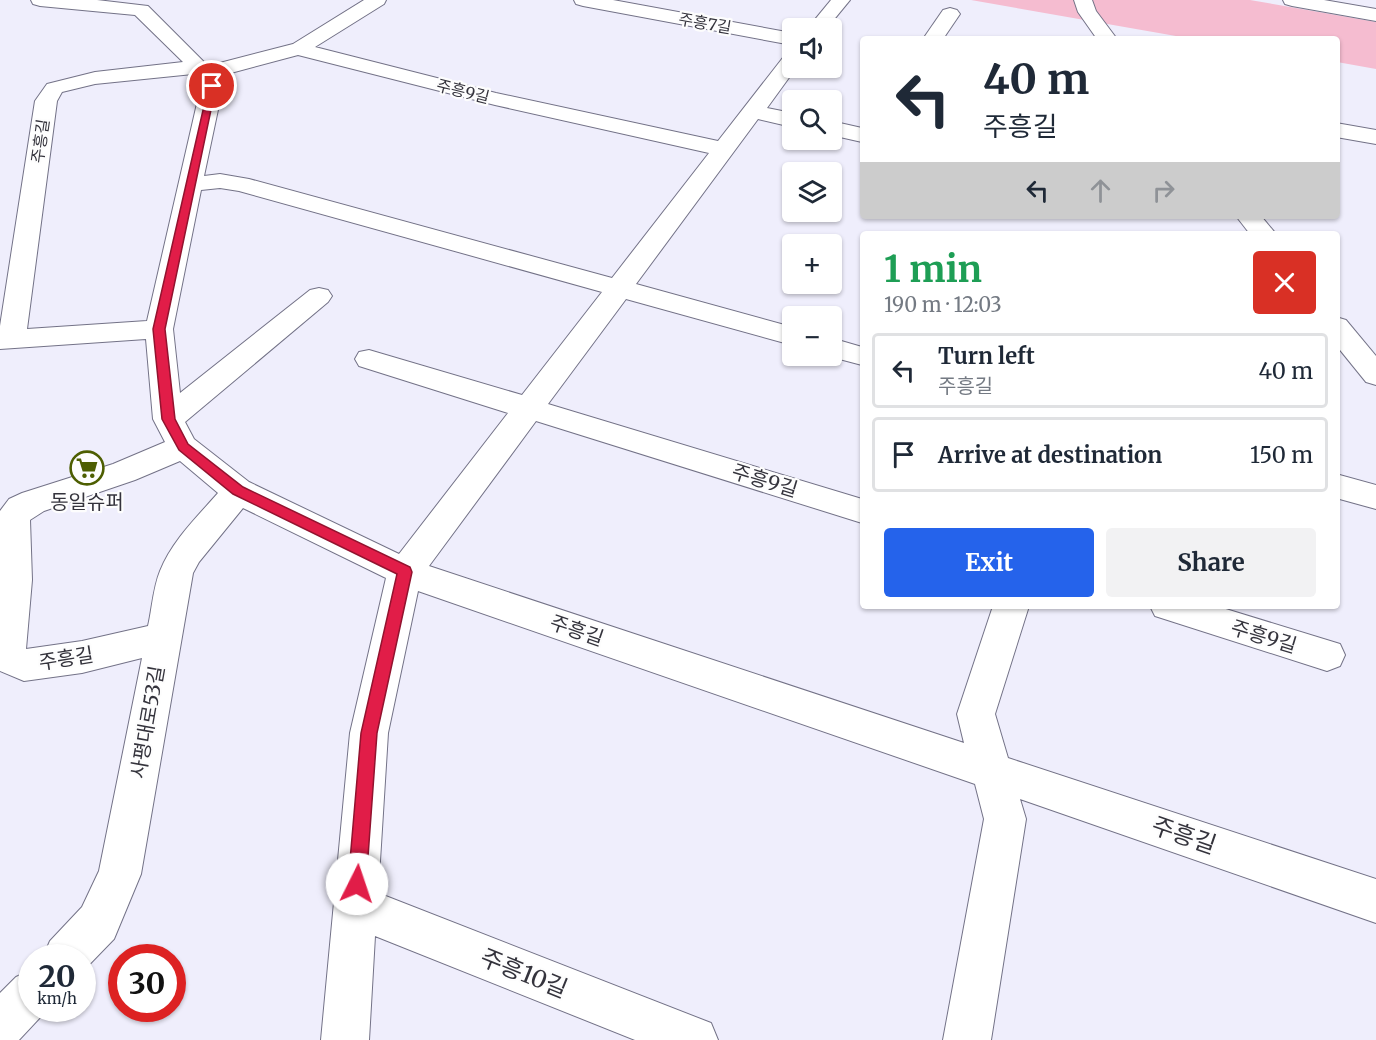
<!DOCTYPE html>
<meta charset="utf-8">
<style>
body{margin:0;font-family:Merriweather,"Noto Sans KR",serif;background:#f2f2f3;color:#1f2937;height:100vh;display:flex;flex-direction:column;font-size:22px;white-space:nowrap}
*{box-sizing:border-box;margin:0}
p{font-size:20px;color:#747a83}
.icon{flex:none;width:33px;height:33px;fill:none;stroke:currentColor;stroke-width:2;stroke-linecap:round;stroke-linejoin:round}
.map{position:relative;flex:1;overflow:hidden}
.details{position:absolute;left:860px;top:231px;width:480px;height:378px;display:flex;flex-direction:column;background:#fff;border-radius:6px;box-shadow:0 2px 4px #0004}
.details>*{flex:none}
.banner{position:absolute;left:860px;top:36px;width:480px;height:183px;border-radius:6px;box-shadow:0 2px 4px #0004;background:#fff;color:#1f2937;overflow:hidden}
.buttons{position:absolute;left:782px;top:18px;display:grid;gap:12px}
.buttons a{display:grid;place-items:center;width:60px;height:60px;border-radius:6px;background:#fff;box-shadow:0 2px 4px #0004;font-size:30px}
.speed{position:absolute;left:18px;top:944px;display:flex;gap:12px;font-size:30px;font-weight:700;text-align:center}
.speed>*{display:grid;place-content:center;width:78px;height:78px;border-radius:50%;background:#fff;box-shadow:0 2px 4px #0004;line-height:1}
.speed small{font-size:15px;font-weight:400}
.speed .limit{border:9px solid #d22;background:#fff;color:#111}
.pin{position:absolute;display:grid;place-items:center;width:51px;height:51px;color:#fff;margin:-26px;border:3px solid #fff;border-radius:50%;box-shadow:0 2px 6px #0007}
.me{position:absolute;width:66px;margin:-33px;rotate:4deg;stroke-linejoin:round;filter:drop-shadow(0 0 4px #0008)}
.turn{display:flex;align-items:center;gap:21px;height:126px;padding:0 24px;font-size:27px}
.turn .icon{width:78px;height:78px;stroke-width:2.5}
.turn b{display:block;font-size:42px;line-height:51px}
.lanes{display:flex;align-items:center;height:57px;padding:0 24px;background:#0003;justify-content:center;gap:30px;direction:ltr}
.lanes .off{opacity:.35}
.round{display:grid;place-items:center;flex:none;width:63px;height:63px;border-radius:6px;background:#f2f2f3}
.summary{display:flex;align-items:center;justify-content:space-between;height:102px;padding:0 24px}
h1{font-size:36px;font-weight:700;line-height:45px;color:#1e9e55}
.cta{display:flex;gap:12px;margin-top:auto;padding:12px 24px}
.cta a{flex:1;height:69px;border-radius:6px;background:#2563eb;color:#fff;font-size:24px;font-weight:700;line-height:69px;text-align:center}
.cta a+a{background:#f2f2f3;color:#1f2937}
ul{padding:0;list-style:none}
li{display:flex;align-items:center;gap:18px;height:75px;margin:0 12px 9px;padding:0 12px;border:3px solid #e0e1e3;border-radius:6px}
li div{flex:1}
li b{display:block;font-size:22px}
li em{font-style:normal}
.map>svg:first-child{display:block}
</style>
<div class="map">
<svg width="1376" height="1040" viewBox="0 0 1376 1040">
<rect width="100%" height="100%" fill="#efeefc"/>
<path fill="#f5bcd0" d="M971,0H1250L1376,22V69L1337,62L1336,39H1193Z"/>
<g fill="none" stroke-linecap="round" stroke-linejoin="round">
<defs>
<g id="minor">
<path d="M31,0H97L148,6L208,66L293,44L364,0H386L384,4L315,47L496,93L718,141L785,55L792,53V68H796L767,108L792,113V127L758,119L636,284L792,327V345L626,299L548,404L862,499V523L536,421L429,566L964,743L957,714L993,606H1029L995,714L1008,758L1376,879V923L1020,799L1026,819L991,1040H943L984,819L975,784L418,591L388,733L378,893L711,1023L718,1040H635L375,936L369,1040H321L350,733L386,578L243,508L199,562L193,573L141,874L114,939L82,972V957H43L50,941L82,907L99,871L142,658L82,673L24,681L0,671V511L9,499L22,493L113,464L165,442L153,419L146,339L0,349V326L35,101L47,84L95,72L183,62L135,15L40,6L33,4ZM298,55L495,105L709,153L612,278L249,179L220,174L204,176L223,86L216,77ZM193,74L201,86L147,321L27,329L57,101L62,92L95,84ZM220,188L239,191L602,292L522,395L369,350L359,352L355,359L359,366L508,413L399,554L249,482L194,439L185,422L328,302L332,296L328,290L319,288L310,290L180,393L173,329L201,190ZM180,461L218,493C197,517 172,541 160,571C153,588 152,609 148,626L82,641L26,649L32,580L30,520L44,511L135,480Z"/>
<path d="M574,0H613L792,33V45L583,6L576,4Z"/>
<path d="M831,0H850L827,28H808Z"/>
<path d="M1074,0H1092L1096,11L1117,39H1097L1078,12Z"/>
<path d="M1283,0H1324L1376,9V21L1292,6L1285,4Z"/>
<path d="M950,8L957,10L960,14L943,39H923L943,10Z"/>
<path d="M831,121L862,128V142L831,135Z"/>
<path d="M1336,123L1376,130V144L1336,137Z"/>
<path d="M1236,216H1261L1276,234H1250Z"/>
<path d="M1336,317L1346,320L1376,356V385L1366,382L1336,345Z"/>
<path d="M831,338L862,347V365L828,356H831Z"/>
<path d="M1336,474L1376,485V509L1336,498Z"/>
<path d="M1150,606H1216L1340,644L1345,655L1340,666L1327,671L1155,616Z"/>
<path d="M32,970V1008L48,1009L19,1040H0V993L16,977Z"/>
</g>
</defs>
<use href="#minor" stroke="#737287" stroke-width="2"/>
<use href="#minor" fill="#fff" fill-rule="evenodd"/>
</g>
<path fill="#e11d48" stroke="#92132f" stroke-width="1.5" d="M209,84L216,86L165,329L175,419L188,444L243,487L410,567L412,572L377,733L366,884L363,891L357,893L351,891L348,884L361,733L397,574L233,494L179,450L162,419L153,329Z"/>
<defs>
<symbol id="supermarket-ring" viewBox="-11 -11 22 22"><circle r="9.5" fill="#fdfdfd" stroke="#4d5e01" stroke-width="1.5"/><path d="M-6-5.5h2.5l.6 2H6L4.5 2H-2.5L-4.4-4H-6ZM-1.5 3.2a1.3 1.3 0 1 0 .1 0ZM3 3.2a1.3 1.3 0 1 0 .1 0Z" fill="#4d5e01"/></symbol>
</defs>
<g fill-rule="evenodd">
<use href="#supermarket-ring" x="68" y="449" width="38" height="38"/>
</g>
<g text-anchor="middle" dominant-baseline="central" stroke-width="4.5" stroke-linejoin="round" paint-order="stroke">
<g font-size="16" fill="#34333c" stroke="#fdfdfd">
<text transform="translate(705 23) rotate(10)">주흥7길</text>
<text transform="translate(463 91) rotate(14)">주흥9길</text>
<text transform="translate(40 141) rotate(-82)">주흥길</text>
</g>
<g font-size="20" fill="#34333c" stroke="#fdfdfd">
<text transform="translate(765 480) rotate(17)">주흥9길</text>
<text transform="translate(577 630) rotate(19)">주흥길</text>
<text transform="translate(1264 636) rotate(17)">주흥9길</text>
<text transform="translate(66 658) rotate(-9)">주흥길</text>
<text transform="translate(147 722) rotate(-80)">사평대로53길</text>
</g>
<g font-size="20" fill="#34333c" stroke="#fdfdfd">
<text x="87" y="501">동일슈퍼</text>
</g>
<g font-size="24" fill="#34333c" stroke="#fdfdfd">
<text transform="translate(1184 835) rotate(19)">주흥길</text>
<text transform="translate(524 973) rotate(22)">주흥10길</text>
</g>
</g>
</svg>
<div class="buttons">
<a><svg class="icon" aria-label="sound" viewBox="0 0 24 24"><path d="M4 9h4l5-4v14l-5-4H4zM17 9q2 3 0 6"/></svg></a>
<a><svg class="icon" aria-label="search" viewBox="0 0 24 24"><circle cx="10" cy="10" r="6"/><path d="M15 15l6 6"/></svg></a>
<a><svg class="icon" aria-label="layers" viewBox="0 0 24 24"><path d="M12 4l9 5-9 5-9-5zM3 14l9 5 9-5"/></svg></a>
<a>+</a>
<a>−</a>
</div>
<div class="speed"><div>20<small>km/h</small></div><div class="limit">30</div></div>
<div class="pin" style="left:212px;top:86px;background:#d93025"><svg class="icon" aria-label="arrive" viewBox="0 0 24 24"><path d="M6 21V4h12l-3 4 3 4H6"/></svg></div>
<svg class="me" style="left:357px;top:884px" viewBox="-20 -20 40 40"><circle r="19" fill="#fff"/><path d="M0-13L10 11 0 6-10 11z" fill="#e11d48"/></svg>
<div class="banner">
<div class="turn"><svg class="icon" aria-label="left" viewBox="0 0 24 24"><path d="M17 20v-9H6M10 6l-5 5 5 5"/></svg><div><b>40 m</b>주흥길</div></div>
<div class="lanes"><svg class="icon" aria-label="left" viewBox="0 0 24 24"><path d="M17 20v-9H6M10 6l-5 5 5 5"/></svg><svg class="icon off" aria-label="ahead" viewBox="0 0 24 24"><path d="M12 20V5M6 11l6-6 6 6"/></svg><svg class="icon off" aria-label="right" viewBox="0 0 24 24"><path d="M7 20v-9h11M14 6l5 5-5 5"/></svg></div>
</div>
<section class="details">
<div class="summary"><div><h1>1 min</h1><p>190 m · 12:03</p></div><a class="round" style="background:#d93025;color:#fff"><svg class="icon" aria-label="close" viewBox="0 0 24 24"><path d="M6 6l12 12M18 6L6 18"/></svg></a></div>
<ul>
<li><svg class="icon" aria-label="left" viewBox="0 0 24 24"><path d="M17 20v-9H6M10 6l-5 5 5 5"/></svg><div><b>Turn left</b><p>주흥길</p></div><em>40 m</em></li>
<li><svg class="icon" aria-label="arrive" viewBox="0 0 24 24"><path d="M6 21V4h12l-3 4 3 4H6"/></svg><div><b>Arrive at destination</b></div><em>150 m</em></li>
</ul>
<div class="cta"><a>Exit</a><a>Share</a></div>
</section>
</div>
